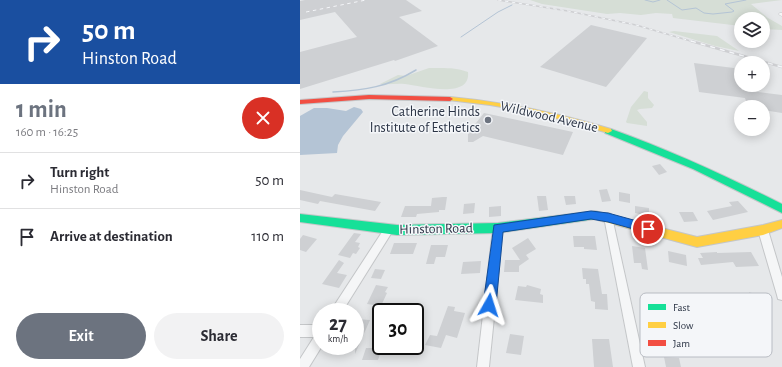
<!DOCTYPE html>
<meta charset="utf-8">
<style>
body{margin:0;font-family:"Alegreya Sans",sans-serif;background:#f2f2f3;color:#2b2b33;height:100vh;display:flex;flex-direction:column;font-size:15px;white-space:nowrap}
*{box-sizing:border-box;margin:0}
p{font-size:13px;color:#7c7c81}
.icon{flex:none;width:22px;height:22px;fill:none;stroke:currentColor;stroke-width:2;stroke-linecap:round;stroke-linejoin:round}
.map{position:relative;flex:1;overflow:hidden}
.details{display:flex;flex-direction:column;background:#fff;width:300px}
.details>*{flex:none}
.guide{background:#1a4fa0;color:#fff;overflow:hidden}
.fabs{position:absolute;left:434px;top:12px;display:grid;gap:8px}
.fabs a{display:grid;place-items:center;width:36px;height:36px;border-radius:50%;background:#fff;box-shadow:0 2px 10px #0003;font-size:20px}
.speed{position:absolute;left:12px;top:303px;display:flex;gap:8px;font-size:20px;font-weight:700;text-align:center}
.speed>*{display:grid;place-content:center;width:52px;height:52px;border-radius:50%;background:#fff;box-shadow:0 2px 10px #0003;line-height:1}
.speed small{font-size:10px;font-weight:400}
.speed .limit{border:2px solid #111;border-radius:6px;background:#fff;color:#111}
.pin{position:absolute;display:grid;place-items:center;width:34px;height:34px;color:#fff;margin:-17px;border:2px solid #fff;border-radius:50%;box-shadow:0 1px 4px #0007}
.me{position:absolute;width:44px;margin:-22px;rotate:6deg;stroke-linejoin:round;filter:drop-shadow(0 0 3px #0008)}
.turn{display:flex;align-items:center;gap:14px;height:84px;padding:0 16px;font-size:18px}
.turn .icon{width:52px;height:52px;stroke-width:2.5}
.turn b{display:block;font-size:28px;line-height:34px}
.round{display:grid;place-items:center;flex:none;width:42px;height:42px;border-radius:21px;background:#f2f2f3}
.summary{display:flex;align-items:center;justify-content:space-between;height:68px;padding:0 16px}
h1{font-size:24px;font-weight:700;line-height:30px;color:#6c737f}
.action{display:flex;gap:8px;margin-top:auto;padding:8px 16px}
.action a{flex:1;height:46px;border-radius:24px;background:#6c737f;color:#fff;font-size:16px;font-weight:700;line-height:46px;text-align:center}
.action a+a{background:#f2f2f3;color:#2b2b33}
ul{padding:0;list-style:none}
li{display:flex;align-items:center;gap:12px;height:56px;padding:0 16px;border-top:1px solid #e1e1e2}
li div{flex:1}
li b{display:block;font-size:15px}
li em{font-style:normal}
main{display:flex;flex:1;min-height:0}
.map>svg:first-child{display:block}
</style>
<main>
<section class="details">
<div class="guide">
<div class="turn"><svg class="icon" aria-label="right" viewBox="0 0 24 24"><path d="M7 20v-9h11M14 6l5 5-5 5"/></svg><div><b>50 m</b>Hinston Road</div></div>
</div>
<div class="summary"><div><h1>1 min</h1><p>160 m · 16:25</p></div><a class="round" style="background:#d93025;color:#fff"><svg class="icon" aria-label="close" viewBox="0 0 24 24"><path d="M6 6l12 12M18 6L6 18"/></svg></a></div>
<ul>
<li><svg class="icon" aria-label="right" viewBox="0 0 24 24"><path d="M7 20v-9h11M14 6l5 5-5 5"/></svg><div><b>Turn right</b><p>Hinston Road</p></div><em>50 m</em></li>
<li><svg class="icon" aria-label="arrive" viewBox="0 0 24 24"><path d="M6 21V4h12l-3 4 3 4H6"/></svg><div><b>Arrive at destination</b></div><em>110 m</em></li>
</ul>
<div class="action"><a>Exit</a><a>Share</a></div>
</section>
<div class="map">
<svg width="482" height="367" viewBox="0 0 482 367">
<rect width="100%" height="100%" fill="#e6e8ea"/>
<g fill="#d6ded6">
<path d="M230,0H482L451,4L468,18L482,26V30L463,29V19H441V26L373,18L372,14L356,13L341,15L320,13L307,14L242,4Z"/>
<path d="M374,31L417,36L439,51L415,46L369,32Z"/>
<path d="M129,68C142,68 156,67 168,72C171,100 121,86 105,84C97,83 88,85 80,84L98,75L106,76Z"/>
<path d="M344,91L348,92V98L354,105L352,108L340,109L337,110L347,122V126L327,123L326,122L331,107Z"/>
</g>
<path fill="#b4c4d5" d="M54,107L61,109L63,112L43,136L38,145L37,153L0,155V116L14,108H27L46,111Z"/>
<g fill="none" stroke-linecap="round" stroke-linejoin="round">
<g stroke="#b4c4d5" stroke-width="1">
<path d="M345,0L353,2L360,0"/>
<path d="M367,0L382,10L396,8L404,13L413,14L432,12L434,11L425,4L446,0"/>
<path d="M161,37L198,12L212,5"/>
</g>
<path stroke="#b4c4d5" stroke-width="1.5" d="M33,92C65,90 88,87 116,70"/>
</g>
<g fill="#ced0d3">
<path d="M5,0H106L122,11L99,17L138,46L95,61L94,60L0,89V52L57,37L35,12L0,20V1Z"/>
<path d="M291,25L347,38L306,87L240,67Z"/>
<path d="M394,63L434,68L442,90L482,95V113L463,110V107H448L445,98L399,92Z"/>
<path d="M184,113L273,132L263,155L183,136L173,142H168V133Z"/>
<path d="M360,164L367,172L359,175L352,166Z"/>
<path d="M307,189L311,201L302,202L299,190Z"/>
<path d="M0,190L32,197L35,194L81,202L75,211L20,201L18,204L0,200Z"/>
<path d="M319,192L330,194V203L319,201Z"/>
<path d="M237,196H246L248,210L239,211Z"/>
<path d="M264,196H275L276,204L266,205Z"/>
<path d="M143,197H147L145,210H139V212L117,214L116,217H101L105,206H131L132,198Z"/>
<path d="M438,201L448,212L413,220L407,211L432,206L429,202Z"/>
<path d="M175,203L174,213L163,214L164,204Z"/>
<path d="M201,206V216L189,217V207Z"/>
<path d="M335,206L349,208V216L335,213Z"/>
<path d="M379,212H393L398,221L384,222Z"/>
<path d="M54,233L61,234L55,242L60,243L58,247L60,248L56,254L53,253L50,258L38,255Z"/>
<path d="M3,235L17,239L6,252L0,250V239Z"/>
<path d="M273,236H295L297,250L284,249V247H274Z"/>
<path d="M228,238L236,249L226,255L229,259L219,266V272H204L205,260H220L212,248Z"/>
<path d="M94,243H117L113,254H90Z"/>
<path d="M131,245H148L145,257H136L134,264H126Z"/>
<path d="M332,246L345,248L348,270L342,269L341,263H334Z"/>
<path d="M368,251L386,255L387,266L369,262Z"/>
<path d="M417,252V253L451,252L459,266L436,267L433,262L401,265L398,258H403L400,253Z"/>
<path d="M39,260L44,263L37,273L47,275L39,288L22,284Z"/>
<path d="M181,261L180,273L161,274L163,262Z"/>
<path d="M282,268L298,269L302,294H307L308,310L295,309V302L291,301L289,284H286V279H283Z"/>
<path d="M75,269L85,270L81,279L71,278Z"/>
<path d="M76,285L88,287L85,292L87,293L81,306L67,304Z"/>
<path d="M227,285L241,289L240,294L243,295V303L215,300L218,286L226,287Z"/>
<path d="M449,292L458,295V298L462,299L464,316L451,311Z"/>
<path d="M148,306L155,307L154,311L165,313L157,338L146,335L141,348L125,345L130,335L137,336Z"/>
<path d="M57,319L70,320L55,354V324Z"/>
<path d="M210,334L224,336L221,355L206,353Z"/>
<path d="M292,339H309L313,367H294Z"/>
<path d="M66,348H82L78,360H62Z"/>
<path d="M364,357L379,358L381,367H366Z"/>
</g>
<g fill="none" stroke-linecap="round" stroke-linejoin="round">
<defs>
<path id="lane" d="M482,14H480L482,15"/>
<g id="street">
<path d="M308,213L311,214L312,217L345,367H333L304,217L305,214Z"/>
<path d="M198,224L201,225L203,228L189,367H177L193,228L195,225Z"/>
<path d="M89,225L92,226L94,229L92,232L42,312H30L86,226Z"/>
<path d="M463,226L466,227L468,230L482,277V300L478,299L477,295L458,230L460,227Z"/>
<path d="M0,325H21L22,346L9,367H0V359L14,337H0Z"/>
</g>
<g id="fast">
<path d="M305,129H311C370,150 426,176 482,204V213L393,169L305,133Z"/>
<path d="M295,211L306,214L307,217L306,220L302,221L295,219L198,233L97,235L0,222V214L97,225L198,223Z"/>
</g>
<g id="slow">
<path d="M150,97C205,102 258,113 311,129L312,131L308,133L267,121L230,112L190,105L148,100V98Z"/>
<path d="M302,213L397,237L463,225L482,220V228L463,235L397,247L298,220L297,217L298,214Z"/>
</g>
<path id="jam" d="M69,95L150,97L153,99L150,101L69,99L0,104V100Z"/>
</defs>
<use href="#lane" stroke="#c4c6c8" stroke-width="3"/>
<use href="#street" stroke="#c4c6c8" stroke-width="2"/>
<use href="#fast" stroke="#c4c6c8" stroke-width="2"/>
<use href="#slow" stroke="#c4c6c8" stroke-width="2"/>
<use href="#jam" stroke="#c4c6c8" stroke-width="2"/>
<use href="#lane" stroke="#f5f6f7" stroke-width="2"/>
<use href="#street" fill="#f5f6f7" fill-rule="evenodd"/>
<use href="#fast" fill="#16e098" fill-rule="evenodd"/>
<use href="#slow" fill="#ffcf43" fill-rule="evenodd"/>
<use href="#jam" fill="#f24e42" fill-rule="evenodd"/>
<defs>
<g id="rail-far1">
<path d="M198,0L268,11L336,25L394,42"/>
<path d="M6,12L66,0"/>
</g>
<path id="rail" d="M391,41L482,67"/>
</defs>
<use href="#rail-far1" stroke="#cecfd2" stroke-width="1.5"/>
<use href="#rail" stroke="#cecfd2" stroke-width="2.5"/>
<use href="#rail-far1" stroke="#f4f6f9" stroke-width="1" stroke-dasharray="3.5" stroke-linecap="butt"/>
<use href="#rail" stroke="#f4f6f9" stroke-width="1.5" stroke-dasharray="5" stroke-linecap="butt"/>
</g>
<path fill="#1a73e8" stroke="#114b97" d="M291,211L308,213L348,224L352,225L354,229L352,232L348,233L308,222L291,219L203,232L196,305L194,310L189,311L185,310L183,305L194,225Z"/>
<circle fill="#6c737f" stroke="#f4f6f9" stroke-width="1.5" cx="188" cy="120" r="4"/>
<g text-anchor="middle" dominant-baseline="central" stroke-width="3" stroke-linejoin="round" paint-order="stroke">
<g font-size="14" fill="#2b3445" stroke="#f4f6f9" text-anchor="end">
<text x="180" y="112">Catherine Hinds<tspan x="180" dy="16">Institute of Esthetics</tspan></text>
</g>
<g font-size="14" fill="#2b3445" stroke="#f4f6f9">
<text transform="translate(249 117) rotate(13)">Wildwood Avenue</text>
<text transform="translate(136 229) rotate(-1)">Hinston Road</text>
</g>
</g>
<rect x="340" y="293" width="132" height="64" rx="6" fill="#f4f6f9" stroke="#b8bcc3" stroke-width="1"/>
<rect x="348" y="304" width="18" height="6" fill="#16e098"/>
<rect x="348" y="322" width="18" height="6" fill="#ffcf43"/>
<rect x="348" y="340" width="18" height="6" fill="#f24e42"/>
<g font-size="11" fill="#2b3445">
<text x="373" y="311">Fast</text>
<text x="373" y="329">Slow</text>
<text x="373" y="347">Jam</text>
</g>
</svg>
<div class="fabs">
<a><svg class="icon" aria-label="layers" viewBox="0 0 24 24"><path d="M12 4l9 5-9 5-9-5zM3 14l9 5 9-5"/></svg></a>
<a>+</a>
<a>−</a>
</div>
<div class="speed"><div>27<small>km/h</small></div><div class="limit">30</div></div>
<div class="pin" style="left:348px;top:229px;background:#d93025"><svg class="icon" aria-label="arrive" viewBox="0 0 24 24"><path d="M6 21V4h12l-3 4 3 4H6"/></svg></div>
<svg class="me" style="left:189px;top:305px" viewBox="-20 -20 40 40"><path d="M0-17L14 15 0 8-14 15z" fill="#1a73e8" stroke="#fff" stroke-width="4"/></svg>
</div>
</main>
